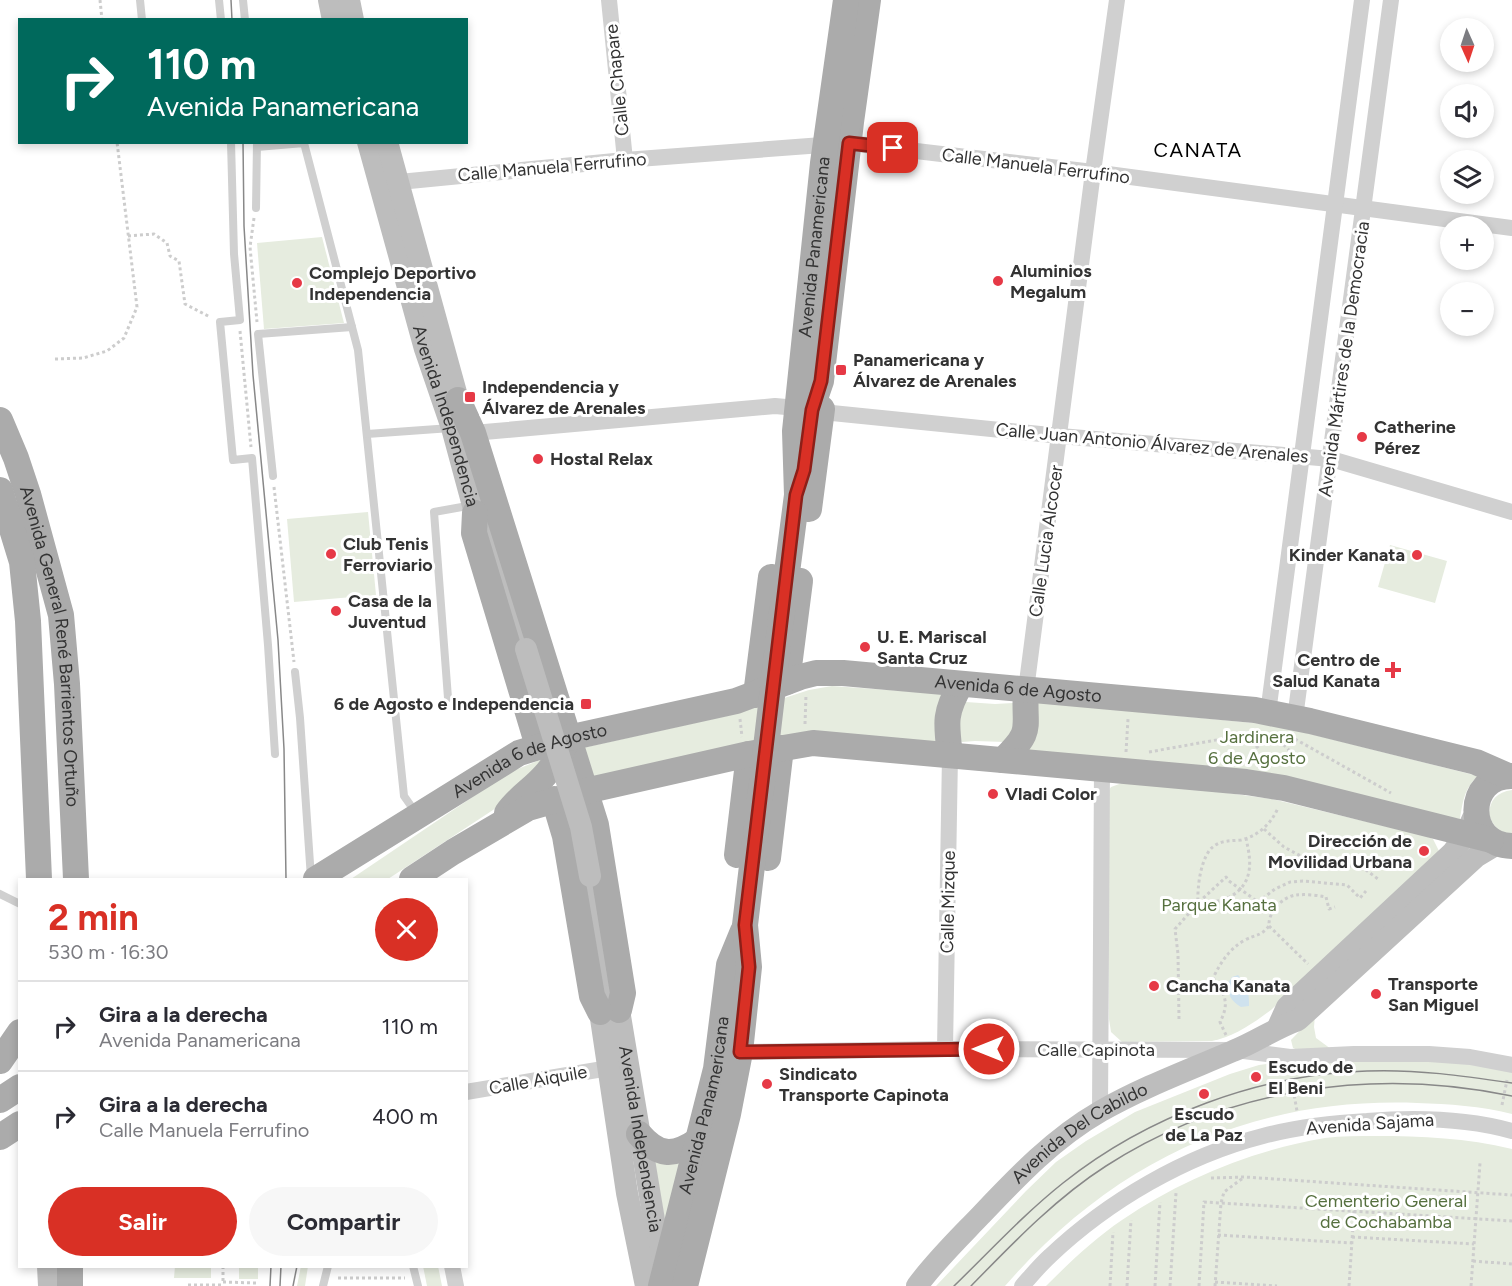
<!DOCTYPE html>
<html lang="es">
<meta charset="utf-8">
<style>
body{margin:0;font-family:Figtree,sans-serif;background:#f7f7f7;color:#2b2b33;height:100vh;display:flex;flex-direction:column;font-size:22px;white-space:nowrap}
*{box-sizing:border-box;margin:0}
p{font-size:20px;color:#7c7c81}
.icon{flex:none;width:33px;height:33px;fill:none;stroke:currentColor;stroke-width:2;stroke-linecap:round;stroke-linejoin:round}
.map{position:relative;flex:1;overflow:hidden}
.panel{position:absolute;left:18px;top:878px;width:450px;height:390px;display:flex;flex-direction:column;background:#fff;border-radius:0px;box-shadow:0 3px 9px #0003}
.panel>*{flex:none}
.top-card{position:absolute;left:18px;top:18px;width:450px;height:126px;border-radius:0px;box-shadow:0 3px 9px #0003;background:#00695c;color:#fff;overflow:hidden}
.needle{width:39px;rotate:177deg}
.tools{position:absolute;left:1440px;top:18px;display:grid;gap:12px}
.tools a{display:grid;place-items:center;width:54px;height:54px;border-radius:50%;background:#fff;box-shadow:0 3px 9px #0003;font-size:30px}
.pin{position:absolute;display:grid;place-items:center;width:51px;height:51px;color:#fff;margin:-26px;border-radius:12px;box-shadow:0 3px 9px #0006}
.me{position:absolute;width:66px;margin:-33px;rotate:270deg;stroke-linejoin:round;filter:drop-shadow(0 0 4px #0008)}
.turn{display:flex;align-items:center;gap:21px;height:126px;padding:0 30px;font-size:27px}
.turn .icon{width:78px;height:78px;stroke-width:2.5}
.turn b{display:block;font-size:42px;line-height:51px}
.round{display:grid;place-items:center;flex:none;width:63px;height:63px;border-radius:32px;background:#f7f7f7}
.overview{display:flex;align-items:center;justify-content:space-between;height:102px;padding:0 30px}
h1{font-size:36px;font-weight:700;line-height:45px;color:#d93025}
.button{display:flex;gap:12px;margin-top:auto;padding:12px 30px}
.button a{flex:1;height:69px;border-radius:36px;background:#d93025;color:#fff;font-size:24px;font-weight:700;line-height:69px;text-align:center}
.button a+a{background:#f7f7f7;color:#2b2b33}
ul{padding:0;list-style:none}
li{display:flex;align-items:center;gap:18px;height:90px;padding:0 30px;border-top:2px solid #e1e1e2}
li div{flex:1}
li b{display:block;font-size:22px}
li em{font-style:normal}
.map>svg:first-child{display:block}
</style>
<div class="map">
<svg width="1512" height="1286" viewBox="0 0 1512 1286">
<rect width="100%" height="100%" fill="#fff"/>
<g fill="#e6ecdf">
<path d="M322,237L344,323L264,329L257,243Z"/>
<path d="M368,512L376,595L294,602L287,519Z"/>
<path d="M1390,545L1447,561L1435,603L1378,587Z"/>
<path d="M832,686L946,694L941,743L842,734L590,780L582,748L735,714L809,690Z"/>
<path d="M966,702L995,704L1013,703L1019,724L1005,742L975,741L962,742L956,737L959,707Z"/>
<path d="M1034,702L1275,725L1478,776C1464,789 1463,801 1460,819L1023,750Z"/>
<path d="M557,753L542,771L493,810L388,879H351L508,773Z"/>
<path d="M1122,783L1205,790L1272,799L1426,836L1433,839L1439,851L1271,1010C1252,1024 1235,1036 1212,1041L1122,1042L1111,1032L1109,1019L1107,793L1111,787Z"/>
<path d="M1512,790V834C1500,833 1494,827 1489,816C1489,800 1497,792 1512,790Z"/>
<path d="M1315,1015L1314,1027L1316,1038L1331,1049L1298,1050L1293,1048L1291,1040Z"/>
<path d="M1415,1057L1512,1070V1114C1481,1106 1449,1104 1417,1103C1250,1097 1114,1161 1005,1286H936L1026,1191L1056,1162L1086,1141L1135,1112L1230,1074L1259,1065L1287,1061Z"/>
<path d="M1375,1136C1423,1136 1466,1138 1512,1149V1286H1046C1070,1262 1094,1239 1122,1220C1182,1179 1253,1150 1325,1138C1341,1136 1359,1136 1375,1136Z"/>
<path d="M653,1156L682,1160L666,1226Z"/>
<path d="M175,1266H211V1278H174Z"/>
<rect x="239" y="1266" width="19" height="13"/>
<path d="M301,1266H308L305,1286H297Z"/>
<path d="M423,1266H438L442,1286H427Z"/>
</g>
<path fill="#cfe2ee" d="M1238,975C1248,985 1249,993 1249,1006L1241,1007C1231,1001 1227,994 1228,983L1232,977Z"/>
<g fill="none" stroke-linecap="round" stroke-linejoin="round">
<g stroke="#cdcdcd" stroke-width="3" stroke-dasharray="3 3" stroke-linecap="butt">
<path d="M100,0L102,20"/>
<path d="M254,218L250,247L257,322"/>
<path d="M128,236L154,234L167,243L170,256L179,261L185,304L210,317"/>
<path d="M240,331L251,447"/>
<path d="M55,359L83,358L107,351L124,338L137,307L117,142"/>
<path d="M274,487L294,662"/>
<path d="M740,719L742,737"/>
<path d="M805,724L806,695"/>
<path d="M1295,739L1391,793"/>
<path d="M1256,748C1268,737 1282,739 1291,753"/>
<path d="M1126,752L1128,719"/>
<path d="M1149,752L1261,732"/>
<path d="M1264,829L1284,847L1321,867L1350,866L1366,870L1378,879"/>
<path d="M1246,838C1248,848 1251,860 1249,871C1245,896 1219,904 1198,903C1197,887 1201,855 1214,846C1222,840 1231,841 1241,840C1258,836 1271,824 1278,808"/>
<path d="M1258,902L1275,889L1290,882L1303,881L1347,885L1360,898L1366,891"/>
<path d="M1269,926L1308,964"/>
<path d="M1179,1019L1178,954L1175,929L1198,903L1226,877L1229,881"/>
<path d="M1226,1035L1220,1022C1230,1003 1225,994 1213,978C1221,962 1229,949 1245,940C1256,934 1260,937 1269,926C1268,912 1282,897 1296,895C1305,894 1317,895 1326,897L1329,909L1335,907"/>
<path d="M1290,1072L1297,1111"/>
<path d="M1502,1105L1507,1080"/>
<path d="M1211,1178L1245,1177L1512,1195"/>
<path d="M1218,1235L1352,1243"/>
<path d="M1352,1237L1474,1244"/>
<path d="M1473,1261L1512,1264"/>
<path d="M338,1278H405"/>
<path d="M223,1281V1266"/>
<path d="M223,1282L256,1283V1286"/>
<path d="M1215,1282L1277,1286"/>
<path d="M188,1285H223"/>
<path d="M1110,1286L1113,1232"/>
<path d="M1127,1286L1131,1220"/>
<path d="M1155,1286L1160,1202"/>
<path d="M1170,1286L1176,1193"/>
<path d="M1199,1286L1204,1202L1512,1221"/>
<path d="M1215,1286L1221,1203L1224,1192L1243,1178"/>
<path d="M1349,1286L1354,1211"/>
<path d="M1471,1286L1480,1163"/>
</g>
<g stroke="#d0d0d0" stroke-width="8">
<path d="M140,0L142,20"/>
<path d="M219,0L221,20"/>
<path d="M243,0L245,20"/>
<path d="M231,142L234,254L240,320L220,322L233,460L252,458L268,645L275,754"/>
<path d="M257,147L304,143L358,350L404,796L416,813"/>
<path d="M256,208L257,142"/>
<path d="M367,434L451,428"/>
<path d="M273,476L258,334L352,327"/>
<path d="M295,672L300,718L311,878"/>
<path d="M448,698L434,512L473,505"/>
<path d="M0,894L20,904"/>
<path d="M413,1266L418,1286"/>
<path d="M323,1286L328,1266"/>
</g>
<g stroke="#d0d0d0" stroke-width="16">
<path d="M609,0L625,160"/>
<path d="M389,183L625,160L849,143L1093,172L1512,228"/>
<path d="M822,412L1060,436L1331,459L1512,512"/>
<path d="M473,433L775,406L797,408"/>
<path d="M1026,690L1093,172L1117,0"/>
<path d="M1268,713L1362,0"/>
<path d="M1295,718L1391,0"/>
<path d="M945,1049L950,755"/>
<path d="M740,1052L945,1049L1236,1050L1290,1057L1354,1054H1429L1470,1057L1512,1065"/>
<path d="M466,1092L609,1068"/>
<path d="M1100,1112L1102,768"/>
<path d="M452,1266L456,1286"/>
<path d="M1022,1286C1031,1276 1040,1265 1050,1256C1108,1201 1185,1156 1263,1136C1297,1127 1332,1123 1367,1121C1416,1117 1465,1118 1512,1131"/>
</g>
<g stroke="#bdbdbd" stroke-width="22">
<path d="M329,0L333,20"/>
<path d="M349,0L353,20"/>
<path id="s1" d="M368,142L425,349L452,428L475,513L493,546L526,649"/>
<path d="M387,142L458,400L460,414"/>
<path id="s2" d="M590,876L607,994L619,1010L663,1274"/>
<path d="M607,996L600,1012L627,1193L646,1286"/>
<path d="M1278,1027L1287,1007L1453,852L1466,834L1473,818"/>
<path d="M48,1266L49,1286"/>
<path id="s3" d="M917,1286C936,1260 959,1238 981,1215C1018,1176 1054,1138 1101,1111C1143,1087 1189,1070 1233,1051C1256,1042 1275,1028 1298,1020L1477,856L1497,844"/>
</g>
<g stroke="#ababab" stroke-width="26">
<path d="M458,400L473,433L596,825L623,993L619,1010"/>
<path id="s4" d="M0,420L16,458L28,494L61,615L67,684L76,879"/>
<path d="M809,427L811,410L821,381L851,122L868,0"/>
<path d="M0,490L22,562L28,621L39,879"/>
<path d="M809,509L822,409"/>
<path d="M475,513L474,533L538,746"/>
<path id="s5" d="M783,603L797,495L795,431L823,163L846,0"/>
<path d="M787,682L800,581"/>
<path d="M756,695L771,577"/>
<path d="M950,755C946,723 944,713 961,684"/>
<path d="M1003,760C1035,729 1023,729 1026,690"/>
<path d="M1512,776C1465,775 1464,845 1512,846"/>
<path d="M554,799L565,836L592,996L600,1012"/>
<path d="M507,813C517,798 533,789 545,775C555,764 563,751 568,738"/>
<path d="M737,855L749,754"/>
<path d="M768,858L781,748"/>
<path id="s6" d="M316,879L519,753L568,738L736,701L800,677L816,673H843L1255,710L1310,721L1476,762L1508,776"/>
<path d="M412,879L453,852L528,808L594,789L749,754L813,743L1246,782L1284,788L1491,840"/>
<path d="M0,1061L20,1032"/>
<path d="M0,1100L20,1087"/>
<path d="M639,1134C658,1156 673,1157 697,1141"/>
<path d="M0,1137L20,1124"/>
<path d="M70,1266V1286"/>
<path id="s7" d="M661,1286L716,1069L729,965L743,931"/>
<path d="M685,1286L728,1114L740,1052L749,967L745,925L756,832"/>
</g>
<g stroke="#888" stroke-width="1.5">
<path d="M231,0L232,20"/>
<path d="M243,142L244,226L253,375L278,640L284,749L286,879"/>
<path d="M270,1286L271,1266"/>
<path d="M280,1286L281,1266"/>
<path d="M293,1286L297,1266"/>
<path d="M954,1286C990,1251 1024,1214 1063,1183C1147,1116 1260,1074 1367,1071C1416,1069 1464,1076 1512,1083"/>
<path d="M971,1286C1013,1243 1056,1198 1106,1166C1227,1088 1373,1067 1512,1096"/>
</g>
<path stroke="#cdcdcd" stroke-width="3" stroke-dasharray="3 3" stroke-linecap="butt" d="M1229,881L1258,902"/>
<path stroke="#bdbdbd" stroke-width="22" d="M526,649L581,827L590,876"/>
<path stroke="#ababab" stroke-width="26" d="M756,832L783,603"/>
</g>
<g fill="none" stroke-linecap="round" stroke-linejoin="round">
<defs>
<path id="route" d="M893,148L849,143L821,381L812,410L804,470L796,495L745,925L749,967L740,1052L989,1049"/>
</defs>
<use href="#route" stroke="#8d1f18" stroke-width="15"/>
<use href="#route" stroke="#d93025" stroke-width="10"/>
</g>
<g fill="#e63946" stroke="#fff" stroke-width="2">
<circle cx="998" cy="281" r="6"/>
<circle cx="297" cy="283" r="6"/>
<rect x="835" y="364" width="12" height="12" rx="3"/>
<rect x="464" y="391" width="12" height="12" rx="3"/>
<circle cx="1362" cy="437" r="6"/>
<circle cx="538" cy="459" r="6"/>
<circle cx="331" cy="554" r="6"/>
<circle cx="1417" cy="555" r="6"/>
<circle cx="336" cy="611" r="6"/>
<circle cx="865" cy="647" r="6"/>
<path d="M1390 661h6v6h6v6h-6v6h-6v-6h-6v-6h6z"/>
<rect x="580" y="698" width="12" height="12" rx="3"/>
<circle cx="993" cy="794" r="6"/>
<circle cx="1424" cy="851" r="6"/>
<circle cx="1154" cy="986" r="6"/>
<circle cx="1376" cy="994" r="6"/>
<circle cx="1256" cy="1077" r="6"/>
<circle cx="767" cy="1084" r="6"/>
<circle cx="1204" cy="1094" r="6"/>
</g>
<g text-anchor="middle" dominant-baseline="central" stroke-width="6" stroke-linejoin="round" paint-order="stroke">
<g font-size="18" fill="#333" stroke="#fff">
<text transform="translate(617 80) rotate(-96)">Calle Chapare</text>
<text transform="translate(1036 166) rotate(7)">Calle Manuela Ferrufino</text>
<text transform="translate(552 167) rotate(-5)">Calle Manuela Ferrufino</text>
<text stroke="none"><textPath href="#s5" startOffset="358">Avenida Panamericana</textPath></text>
<text transform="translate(1344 359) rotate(-82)">Avenida Mártires de la Democracia</text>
<text stroke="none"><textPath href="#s1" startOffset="285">Avenida Independencia</textPath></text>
<text transform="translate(1152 443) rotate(5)">Calle Juan Antonio Álvarez de Arenales</text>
<text transform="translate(1046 541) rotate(-82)">Calle Lucia Alcocer</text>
<text stroke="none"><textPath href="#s4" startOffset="234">Avenida General René Barrientos Ortuño</textPath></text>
<text stroke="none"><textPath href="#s6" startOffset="750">Avenida 6 de Agosto</textPath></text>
<text stroke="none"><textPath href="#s6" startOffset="246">Avenida 6 de Agosto</textPath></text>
<text transform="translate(948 902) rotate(-89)">Calle Mizque</text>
<text x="1096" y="1050">Calle Capinota</text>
<text transform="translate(538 1080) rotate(-10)">Calle Aiquile</text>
<text stroke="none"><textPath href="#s7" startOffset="186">Avenida Panamericana</textPath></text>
<text transform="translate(1370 1124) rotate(-4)">Avenida Sajama</text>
<text stroke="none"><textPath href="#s3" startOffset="225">Avenida Del Cabildo</textPath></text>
<text stroke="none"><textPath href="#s2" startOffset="270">Avenida Independencia</textPath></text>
</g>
<g font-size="18" font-weight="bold" fill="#333" stroke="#fff" text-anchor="start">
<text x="1010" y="271">Aluminios<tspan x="1010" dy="21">Megalum</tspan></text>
<text x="309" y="273">Complejo Deportivo<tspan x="309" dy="21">Independencia</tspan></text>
<text x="853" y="360">Panamericana y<tspan x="853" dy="21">Álvarez de Arenales</tspan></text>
<text x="482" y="387">Independencia y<tspan x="482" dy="21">Álvarez de Arenales</tspan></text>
<text x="1374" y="427">Catherine<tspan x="1374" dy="21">Pérez</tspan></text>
<text x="550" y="459">Hostal Relax</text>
<text x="343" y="544">Club Tenis<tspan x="343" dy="21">Ferroviario</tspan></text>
<text x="1405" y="555" text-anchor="end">Kinder Kanata</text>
<text x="348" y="601">Casa de la<tspan x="348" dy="21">Juventud</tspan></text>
<text x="877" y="637">U. E. Mariscal<tspan x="877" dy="21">Santa Cruz</tspan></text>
<text x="1380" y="660" text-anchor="end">Centro de<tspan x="1380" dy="21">Salud Kanata</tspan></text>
<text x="574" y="704" text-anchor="end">6 de Agosto e Independencia</text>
<text x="1005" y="794">Vladi Color</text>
<text x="1412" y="841" text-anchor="end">Dirección de<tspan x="1412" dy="21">Movilidad Urbana</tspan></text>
<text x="1388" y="984">Transporte<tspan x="1388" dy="21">San Miguel</tspan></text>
<text x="1166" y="986">Cancha Kanata</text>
<text x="1268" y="1067">Escudo de<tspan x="1268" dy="21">El Beni</tspan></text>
<text x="779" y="1074">Sindicato<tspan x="779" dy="21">Transporte Capinota</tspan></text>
<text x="1204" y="1114" text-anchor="middle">Escudo<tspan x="1204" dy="21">de La Paz</tspan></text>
</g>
<g font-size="18" fill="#56703f" stroke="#fff">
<text x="1257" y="737">Jardinera<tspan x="1257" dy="21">6 de Agosto</tspan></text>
<text x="1219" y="905">Parque Kanata</text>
<text x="1386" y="1201">Cementerio General<tspan x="1386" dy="21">de Cochabamba</tspan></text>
</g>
<g font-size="20" letter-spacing="1.5" fill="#000" stroke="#fff">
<text x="1198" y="150">CANATA</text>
</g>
</g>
</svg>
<div class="tools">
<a><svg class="needle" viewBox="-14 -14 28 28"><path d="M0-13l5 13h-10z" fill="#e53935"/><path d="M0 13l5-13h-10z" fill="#7c7c81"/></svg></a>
<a><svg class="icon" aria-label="sound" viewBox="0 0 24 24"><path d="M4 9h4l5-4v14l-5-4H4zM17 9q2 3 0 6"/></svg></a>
<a><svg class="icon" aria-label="layers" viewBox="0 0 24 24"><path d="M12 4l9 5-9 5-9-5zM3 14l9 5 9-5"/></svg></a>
<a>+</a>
<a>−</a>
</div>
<div class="pin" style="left:893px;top:148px;background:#d93025"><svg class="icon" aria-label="arrive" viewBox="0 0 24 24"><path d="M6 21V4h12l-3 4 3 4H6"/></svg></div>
<svg class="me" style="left:989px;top:1049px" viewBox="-20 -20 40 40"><circle r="17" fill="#d93025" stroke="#fff" stroke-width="3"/><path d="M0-11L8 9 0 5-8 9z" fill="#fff"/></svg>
<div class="top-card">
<div class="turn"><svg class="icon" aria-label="right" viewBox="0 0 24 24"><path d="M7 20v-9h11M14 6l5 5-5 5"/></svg><div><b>110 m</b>Avenida Panamericana</div></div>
</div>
<section class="panel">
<div class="overview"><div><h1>2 min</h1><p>530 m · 16:30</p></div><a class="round" style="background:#d93025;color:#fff"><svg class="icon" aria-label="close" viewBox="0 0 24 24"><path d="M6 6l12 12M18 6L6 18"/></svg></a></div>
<ul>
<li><svg class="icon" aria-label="right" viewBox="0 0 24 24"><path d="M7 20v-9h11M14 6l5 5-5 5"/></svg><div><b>Gira a la derecha</b><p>Avenida Panamericana</p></div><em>110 m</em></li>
<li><svg class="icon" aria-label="right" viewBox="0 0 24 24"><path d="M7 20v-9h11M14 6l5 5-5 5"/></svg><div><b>Gira a la derecha</b><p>Calle Manuela Ferrufino</p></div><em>400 m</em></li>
</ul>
<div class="button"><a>Salir</a><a>Compartir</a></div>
</section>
</div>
